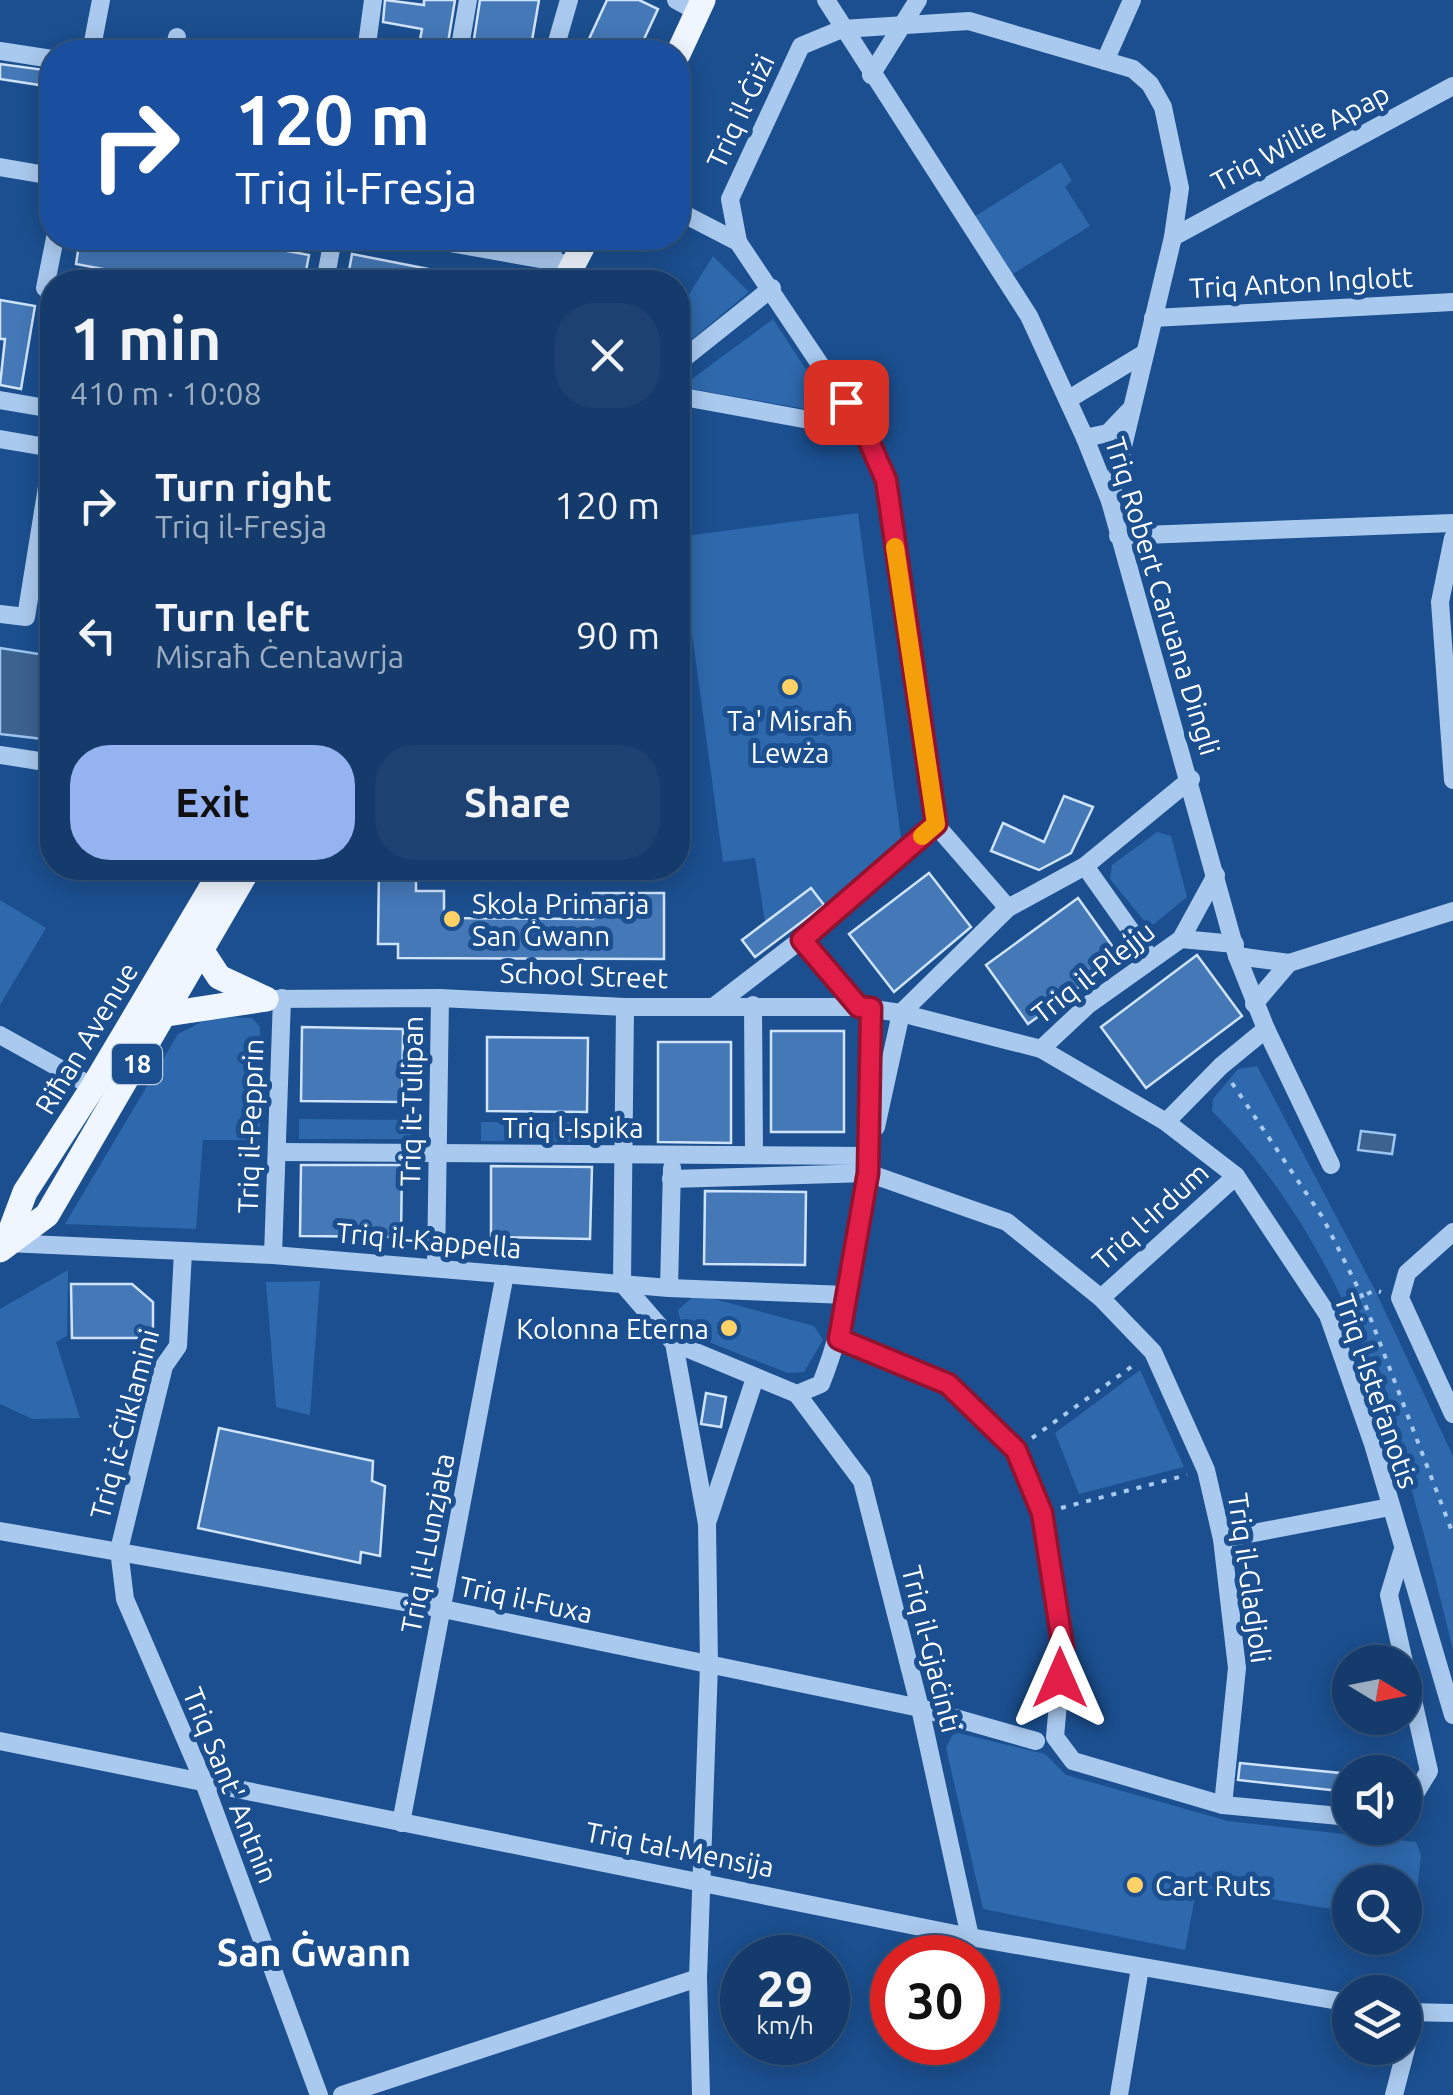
<!DOCTYPE html>
<meta charset="utf-8">
<style>
body{margin:0;font-family:Ubuntu,sans-serif;background:#1d4271;color:#f1f3f6;height:100vh;display:flex;flex-direction:column;font-size:38px;white-space:nowrap}
*{box-sizing:border-box;margin:0}
p{font-size:32px;color:#9dadc1}
.icon{flex:none;width:55px;height:55px;fill:none;stroke:currentColor;stroke-width:2;stroke-linecap:round;stroke-linejoin:round}
.map{position:relative;flex:1;overflow:hidden}
.sheet{position:absolute;left:40px;top:270px;width:650px;height:610px;display:flex;flex-direction:column;background:#143b6b;border-radius:40px;box-shadow:0 5px 25px #0003,0 0 0 2px #33557e}
.sheet>*{flex:none}
.top-card{position:absolute;left:40px;top:40px;width:650px;height:210px;border-radius:40px;box-shadow:0 5px 25px #0003,0 0 0 2px #33557e;background:#1a4fa0;color:#fff;overflow:hidden}
.needle{width:65px;rotate:100deg}
.fabs{position:absolute;left:1332px;top:1645px;display:grid;gap:20px}
.fabs a{display:grid;place-items:center;width:90px;height:90px;border-radius:50%;background:#143b6b;box-shadow:0 5px 25px #0003,0 0 0 2px #33557e;font-size:50px}
.speed{position:absolute;left:720px;top:1935px;display:flex;gap:20px;font-size:50px;font-weight:700;text-align:center}
.speed>*{display:grid;place-content:center;width:130px;height:130px;border-radius:50%;background:#143b6b;box-shadow:0 5px 25px #0003,0 0 0 2px #33557e;line-height:1}
.speed small{font-size:25px;font-weight:400}
.speed .limit{border:15px solid #d22;background:#fff;color:#111}
.pin{position:absolute;display:grid;place-items:center;width:85px;height:85px;color:#fff;margin:-42px;border-radius:20px;box-shadow:0 5px 15px #0006}
.me{position:absolute;width:110px;margin:-55px;rotate:0deg;stroke-linejoin:round;filter:drop-shadow(0 0 8px #0008)}
.turn{display:flex;align-items:center;gap:35px;height:210px;padding:0 30px;font-size:45px}
.turn .icon{width:130px;height:130px;stroke-width:2.5}
.turn b{display:block;font-size:70px;line-height:85px}
.round{display:grid;place-items:center;flex:none;width:105px;height:105px;border-radius:40px;background:#1d4271}
.head{display:flex;align-items:center;justify-content:space-between;height:170px;padding:0 30px}
h1{font-size:60px;font-weight:600;line-height:75px}
.primary-button{display:flex;gap:20px;margin-top:auto;padding:20px 30px}
.primary-button a{flex:1;height:115px;border-radius:40px;background:#95b2f1;color:#111;font-size:40px;font-weight:600;line-height:115px;text-align:center}
.primary-button a+a{background:#1d4271;color:#f1f3f6}
ul{padding:0;list-style:none}
li{display:flex;align-items:center;gap:30px;height:130px;padding:0 30px}
li div{flex:1}
li b{display:block;font-size:38px}
li em{font-style:normal}
.map>svg:first-child{display:block}
</style>
<div class="map">
<svg width="1453" height="2095" viewBox="0 0 1453 2095">
<rect width="100%" height="100%" fill="#1b4f8f"/>
<g fill="#2e69ad">
<path d="M1061,162L1072,181L1065,187L1090,226L1011,275L974,217Z"/>
<path d="M713,256L749,292L678,351V312Z"/>
<path d="M773,319L835,414L681,387Z"/>
<path d="M858,513L901,838L824,905L811,888L765,922L755,858L723,862L679,537Z"/>
<path d="M1157,832L1171,836L1187,897L1154,924L1146,923L1110,879L1112,865Z"/>
<path d="M0,900L46,928L0,1005Z"/>
<path d="M211,1017L252,1018L260,1027V1140H203L196,1229L65,1224L178,1034Z"/>
<path d="M1257,1066L1375,1290L1453,1456V1650C1406,1458 1357,1255 1212,1111L1213,1099L1238,1069Z"/>
<path d="M299,1119L412,1120L411,1139H299Z"/>
<path d="M481,1122H593V1142L481,1141Z"/>
<path d="M68,1270L67,1336L56,1342L80,1418L32,1419L0,1404V1309Z"/>
<path d="M320,1281L310,1415L276,1407L266,1282Z"/>
<path d="M696,1294L814,1326L823,1340L804,1372L788,1373L683,1332L678,1310Z"/>
<path d="M1140,1370L1184,1467L1079,1494L1055,1433Z"/>
<path d="M954,1732L1045,1754L1066,1775L1228,1821L1416,1842L1421,1855L1412,1938L1405,1937V1882H1350V1912L1197,1887L1185,1950L983,1909L946,1748Z"/>
</g>
<g fill="#3c6290" stroke="#9cc4f0" stroke-width="2.5">
<path d="M0,648L52,656V740L0,734Z"/>
<path d="M1361,1131L1395,1135L1392,1154L1358,1150Z"/>
</g>
<g fill="#4478b7" stroke="#cfe3fa" stroke-width="2.5">
<path d="M385,0L424,5V0H455L447,49L419,45L422,29L383,22Z"/>
<path d="M480,0H539L530,52H472Z"/>
<path d="M607,0H639L658,9L638,52H583Z"/>
<path d="M0,64L52,71V87L0,79Z"/>
<path d="M80,238H215L309,255L304,282H172L76,264Z"/>
<path d="M352,254L449,273V282H347Z"/>
<path d="M0,300L35,306L21,389L0,385L5,339H0Z"/>
<path d="M1064,796L1093,807L1071,853L1039,870L991,851L1003,823L1044,842Z"/>
<path d="M379,868H416V891H444V918L593,919V893H664V959L398,958V944H378Z"/>
<path d="M929,873L971,927L894,992L849,934Z"/>
<path d="M811,888L824,905L755,957L742,940Z"/>
<path d="M1078,898L1120,957L1028,1024L986,965Z"/>
<path d="M1197,955L1242,1016L1146,1088L1101,1027Z"/>
<path d="M302,1027L403,1029L402,1102L301,1101Z"/>
<rect x="771" y="1031" width="73" height="101"/>
<path d="M487,1037L588,1038L587,1112L487,1111Z"/>
<path d="M658,1042H731V1143L658,1142Z"/>
<path d="M301,1165H402L401,1237L300,1236Z"/>
<path d="M491,1166L592,1167L590,1239L491,1237Z"/>
<path d="M705,1191L806,1192L805,1265L704,1264Z"/>
<path d="M71,1284H132L153,1302V1338H72Z"/>
<path d="M706,1393L726,1397L721,1427L701,1424Z"/>
<path d="M219,1428L373,1461L372,1481L385,1486L380,1556L361,1552L360,1563L198,1528Z"/>
<path d="M1240,1763L1350,1774V1792L1238,1780Z"/>
</g>
<g fill="none" stroke-linecap="round" stroke-linejoin="round">
<g stroke="#a9c9ee" stroke-width="4" stroke-dasharray="5 8" stroke-linecap="butt">
<path d="M1232,1083L1323,1218L1362,1296L1453,1534"/>
<path d="M1344,1306L1375,1290L1381,1292"/>
<path d="M1032,1438L1134,1365"/>
<path d="M1061,1508L1187,1475"/>
</g>
<g stroke="#a9c9ee" stroke-width="18">
<path d="M676,0L698,12"/>
<path d="M826,0L1029,316L1085,438L1110,501L1237,956L1266,1029L1221,1066L1166,1122"/>
<path d="M0,51L52,59"/>
<path d="M91,52L101,0"/>
<path d="M174,52L177,37"/>
<path d="M366,52L373,0"/>
<path d="M459,52L468,0"/>
<path d="M554,52L569,0"/>
<path d="M1105,61L1132,0"/>
<path d="M871,75L918,0"/>
<path d="M0,167L52,176"/>
<path d="M678,211L738,242L864,430L886,480L935,824L1008,908"/>
<path d="M1173,237L1453,86"/>
<path d="M422,238L574,265"/>
<path d="M738,242L730,199L801,46L842,29L969,21L1133,69L1150,84L1163,107L1180,188L1173,237L1110,501"/>
<path d="M551,261L555,238"/>
<path d="M325,282L333,238"/>
<path d="M52,290L45,288L55,238"/>
<path d="M1153,318L1453,302"/>
<path d="M678,363L772,288"/>
<path d="M678,396L864,430"/>
<path d="M1069,399L1145,353"/>
<path d="M0,400L52,409"/>
<path d="M1085,438L1108,433L1132,408"/>
<path d="M0,439L52,448"/>
<path d="M1118,536L1453,523"/>
<path d="M1453,538L1440,602L1453,780"/>
<path d="M0,614L26,617L52,456"/>
<path d="M0,755L52,763"/>
<path d="M1085,866L1150,958"/>
<path d="M1181,939L1235,944"/>
<path d="M802,940L859,1007"/>
<path d="M1237,956L1289,963L1453,911"/>
<path d="M266,999L440,998L625,1007H859L901,1013L1041,1049L1166,1122L1236,1176L1328,1315L1373,1444L1453,1715"/>
<path d="M1254,1004L1289,963"/>
<path d="M716,1005L832,916L935,824"/>
<path d="M753,1005L754,1154"/>
<path d="M901,1013L1008,908L1085,866L1191,779"/>
<path d="M1266,1029L1331,1165"/>
<path d="M0,1035L93,1087"/>
<path d="M1041,1049L1088,1005L1181,939L1216,875"/>
<path d="M876,1127L901,1013"/>
<path d="M277,1152L868,1156"/>
<path d="M671,1179L868,1173L1007,1222L1101,1298L1153,1352L1206,1470L1222,1539L1237,1668L1223,1805"/>
<path d="M1453,1232L1407,1273L1400,1298L1453,1414"/>
<path d="M7,1243L273,1255L669,1288L847,1295"/>
<path d="M183,1252L178,1346L164,1366L119,1550L125,1599L203,1780L319,2095"/>
<path d="M273,1255L282,998"/>
<path d="M436,1266L440,998"/>
<path d="M622,1283L674,1343L707,1524L709,1665L698,1978L701,2095"/>
<path d="M622,1283L625,1007"/>
<path d="M669,1288L672,1168"/>
<path d="M1101,1298L1236,1176"/>
<path d="M839,1339L948,1384L1016,1449L1042,1513L1063,1648L1055,1737L1073,1761L1223,1805L1350,1817"/>
<path d="M674,1343L797,1394L821,1384C868,1265 869,1135 871,1008"/>
<path d="M797,1394L862,1481L920,1708L970,1937"/>
<path d="M708,1520L755,1378"/>
<path d="M0,1531L443,1609L920,1708L1036,1741"/>
<path d="M1222,1539L1390,1507"/>
<path d="M1402,1552L1389,1595L1404,1662"/>
<path d="M1405,1665L1429,1771L1405,1810"/>
<path d="M0,1741L970,1937L1350,2003"/>
<path d="M401,1823L505,1274"/>
<path d="M1405,2012L1453,2013"/>
<path d="M342,2095L698,1978"/>
<path d="M1119,2095L1140,1968"/>
<path d="M1394,2095L1415,2014"/>
</g>
<g stroke="#f0f6ff" stroke-width="25">
<path d="M678,54L703,0"/>
<path d="M564,282L587,238"/>
<path d="M202,951L219,977L266,999"/>
<path d="M167,1014L266,999"/>
<path d="M6,1243L25,1192L93,1087L223,868"/>
<path d="M0,1250L47,1215L249,868"/>
</g>
</g>
<g fill="none" stroke-linecap="round" stroke-linejoin="round">
<defs>
<path id="route" d="M846,402L864,430L886,480L936,824L802,940L859,1007L871,1008L868,1173L839,1339L948,1384L1016,1450L1042,1513L1063,1648L1060,1678"/>
</defs>
<use href="#route" stroke="#92132f" stroke-width="25"/>
<use href="#route" stroke="#e11d48" stroke-width="18"/>
<path stroke="#f59e0b" stroke-width="18" d="M895,547L936,824L922,836"/>
</g>
<g fill="#ffd166" stroke="#1b4f8f" stroke-width="4">
<circle cx="790" cy="687" r="10"/>
<circle cx="452" cy="919" r="10"/>
<circle cx="729" cy="1328" r="10"/>
<circle cx="1135" cy="1885" r="10"/>
</g>
<g text-anchor="middle" dominant-baseline="central" stroke-width="10" stroke-linejoin="round" paint-order="stroke">
<rect fill="#1b4f8f" stroke="#bbcadd" stroke-width="2.5" x="112" y="1044" width="50" height="40" rx="8"/>
<g font-size="25" font-weight="bold" fill="#fff">
<text x="137" y="1064">18</text>
</g>
<g font-size="28" fill="#fff" stroke="#1b4f8f">
<text transform="translate(740 111) rotate(-65)">Triq il-Ġiżi</text>
<text transform="translate(1300 137) rotate(-28)">Triq Willie Apap</text>
<text transform="translate(1301 282) rotate(-3)">Triq Anton Inglott</text>
<text transform="translate(1163 596) rotate(73)">Triq Robert Caruana Dingli</text>
<text transform="translate(1093 972) rotate(-38)">Triq il-Plejju</text>
<text transform="translate(584 975) rotate(2)">School Street</text>
<text transform="translate(86 1038) rotate(-59)">Riħan Avenue</text>
<text transform="translate(411 1101) rotate(-89)">Triq it-Tulipan</text>
<text transform="translate(250 1126) rotate(-88)">Triq il-Pepprin</text>
<text x="573" y="1127">Triq l-Ispika</text>
<text transform="translate(1150 1216) rotate(-42)">Triq l-Irdum</text>
<text transform="translate(429 1240) rotate(5)">Triq il-Kappella</text>
<text transform="translate(1377 1391) rotate(71)">Triq l-Istefanotis</text>
<text transform="translate(124 1424) rotate(-75)">Triq iċ-Ċiklamini</text>
<text transform="translate(427 1543) rotate(-79)">Triq il-Lunzjata</text>
<text transform="translate(1250 1578) rotate(82)">Triq il-Gladjoli</text>
<text transform="translate(526 1599) rotate(12)">Triq il-Fuxa</text>
<text transform="translate(932 1649) rotate(76)">Triq il-Gjaċinti</text>
<text transform="translate(231 1785) rotate(68)">Triq Sant' Antnin</text>
<text transform="translate(680 1849) rotate(11)">Triq tal-Mensija</text>
</g>
<g font-size="28" fill="#fff" stroke="#1b4f8f" text-anchor="start">
<text x="790" y="720" text-anchor="middle">Ta' Misraħ<tspan x="790" dy="32">Lewża</tspan></text>
<text x="472" y="903">Skola Primarja<tspan x="472" dy="32">San Ġwann</tspan></text>
<text x="709" y="1328" text-anchor="end">Kolonna Eterna</text>
<text x="1155" y="1885">Cart Ruts</text>
</g>
<g font-size="38" font-weight="bold" fill="#fff" stroke="#1b4f8f">
<text x="314" y="1952">San Ġwann</text>
</g>
</g>
</svg>
<div class="fabs">
<a><svg class="needle" viewBox="-14 -14 28 28"><path d="M0-13l5 13h-10z" fill="#e53935"/><path d="M0 13l5-13h-10z" fill="#9dadc1"/></svg></a>
<a><svg class="icon" aria-label="sound" viewBox="0 0 24 24"><path d="M4 9h4l5-4v14l-5-4H4zM17 9q2 3 0 6"/></svg></a>
<a><svg class="icon" aria-label="search" viewBox="0 0 24 24"><circle cx="10" cy="10" r="6"/><path d="M15 15l6 6"/></svg></a>
<a><svg class="icon" aria-label="layers" viewBox="0 0 24 24"><path d="M12 4l9 5-9 5-9-5zM3 14l9 5 9-5"/></svg></a>
</div>
<div class="speed"><div>29<small>km/h</small></div><div class="limit">30</div></div>
<div class="pin" style="left:846px;top:402px;background:#d93025"><svg class="icon" aria-label="arrive" viewBox="0 0 24 24"><path d="M6 21V4h12l-3 4 3 4H6"/></svg></div>
<svg class="me" style="left:1060px;top:1678px" viewBox="-20 -20 40 40"><path d="M0-17L14 15 0 8-14 15z" fill="#e11d48" stroke="#fff" stroke-width="4"/></svg>
<div class="top-card">
<div class="turn"><svg class="icon" aria-label="right" viewBox="0 0 24 24"><path d="M7 20v-9h11M14 6l5 5-5 5"/></svg><div><b>120 m</b>Triq il-Fresja</div></div>
</div>
<section class="sheet">
<div class="head"><div><h1>1 min</h1><p>410 m · 10:08</p></div><a class="round"><svg class="icon" aria-label="close" viewBox="0 0 24 24"><path d="M6 6l12 12M18 6L6 18"/></svg></a></div>
<ul>
<li><svg class="icon" aria-label="right" viewBox="0 0 24 24"><path d="M7 20v-9h11M14 6l5 5-5 5"/></svg><div><b>Turn right</b><p>Triq il-Fresja</p></div><em>120 m</em></li>
<li><svg class="icon" aria-label="left" viewBox="0 0 24 24"><path d="M17 20v-9H6M10 6l-5 5 5 5"/></svg><div><b>Turn left</b><p>Misraħ Ċentawrja</p></div><em>90 m</em></li>
</ul>
<div class="primary-button"><a>Exit</a><a>Share</a></div>
</section>
</div>
